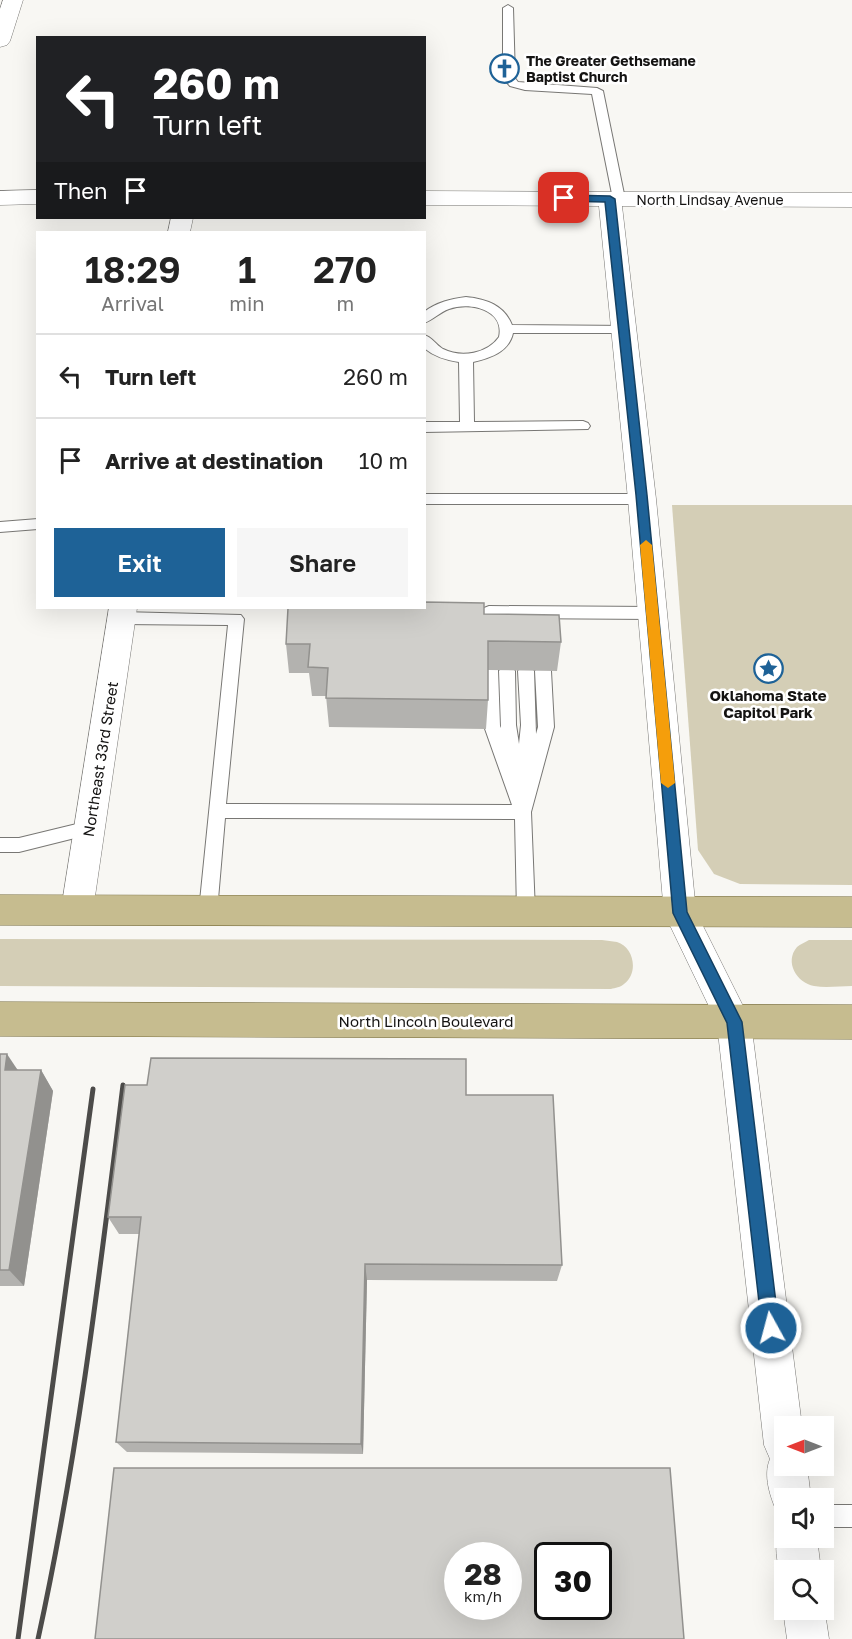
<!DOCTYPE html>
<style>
body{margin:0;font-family:"Golos Text",sans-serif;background:#f6f6f6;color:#222;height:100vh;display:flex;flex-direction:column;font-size:22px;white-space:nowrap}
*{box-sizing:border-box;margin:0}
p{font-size:20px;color:#767676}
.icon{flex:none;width:33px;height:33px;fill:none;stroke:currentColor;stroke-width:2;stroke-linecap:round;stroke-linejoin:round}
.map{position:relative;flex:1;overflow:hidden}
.side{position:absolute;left:36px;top:231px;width:390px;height:378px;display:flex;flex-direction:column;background:#fff;border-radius:0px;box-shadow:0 6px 24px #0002}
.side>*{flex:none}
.guide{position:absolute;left:36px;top:36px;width:390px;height:183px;border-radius:0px;box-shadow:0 6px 24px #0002;background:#202124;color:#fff;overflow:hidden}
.needle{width:39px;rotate:270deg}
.controls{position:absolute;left:774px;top:1416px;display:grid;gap:12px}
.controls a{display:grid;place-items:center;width:60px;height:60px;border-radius:0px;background:#fff;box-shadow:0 6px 24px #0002;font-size:30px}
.speed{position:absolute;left:444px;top:1542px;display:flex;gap:12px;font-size:30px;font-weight:700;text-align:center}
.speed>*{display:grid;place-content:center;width:78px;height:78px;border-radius:50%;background:#fff;box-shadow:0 6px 24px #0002;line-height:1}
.speed small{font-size:15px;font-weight:400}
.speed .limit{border:3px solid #111;border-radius:9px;background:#fff;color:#111}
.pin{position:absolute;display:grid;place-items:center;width:51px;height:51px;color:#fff;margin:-26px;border-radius:12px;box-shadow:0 3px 9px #0006}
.me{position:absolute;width:66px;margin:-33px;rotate:353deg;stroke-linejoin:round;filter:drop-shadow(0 0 4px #0008)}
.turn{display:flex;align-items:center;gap:21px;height:126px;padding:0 18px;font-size:27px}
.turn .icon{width:78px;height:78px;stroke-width:2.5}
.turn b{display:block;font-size:42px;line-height:51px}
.then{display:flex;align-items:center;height:57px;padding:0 18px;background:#0003;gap:12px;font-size:22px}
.eta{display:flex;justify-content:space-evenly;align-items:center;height:102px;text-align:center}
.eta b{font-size:36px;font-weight:600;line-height:42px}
.primary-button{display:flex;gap:12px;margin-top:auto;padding:12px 18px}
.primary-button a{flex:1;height:69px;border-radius:0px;background:#1e6297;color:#fff;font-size:24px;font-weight:600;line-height:69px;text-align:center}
.primary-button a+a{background:#f6f6f6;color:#222}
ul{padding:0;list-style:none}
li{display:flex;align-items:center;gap:18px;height:84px;padding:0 18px;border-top:2px solid #e0e0e0}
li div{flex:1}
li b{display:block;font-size:22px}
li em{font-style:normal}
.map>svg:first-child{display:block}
</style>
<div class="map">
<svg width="852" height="1639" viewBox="0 0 852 1639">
<rect width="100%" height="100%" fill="#f8f7f3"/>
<g fill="#d4ceb6">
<path d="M672,505H852V885L740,884L714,874L698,850Z"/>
<path d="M0,939L602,940C607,941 612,941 617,942C634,947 639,973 624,984C621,987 615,988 611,989L0,986Z"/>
<path d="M809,940H852V986C840,986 826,988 814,986C797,983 784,962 797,947C800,944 806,942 809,940Z"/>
</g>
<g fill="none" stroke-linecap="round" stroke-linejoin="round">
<defs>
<g id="service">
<path d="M508,5L513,8L515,78L518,82L597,88L603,91L625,199L623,202L619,203L613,199L592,94L525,90L510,86L503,78V8Z"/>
<path d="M466,297C486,299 504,305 512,325L629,326L630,329L624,333H513C509,352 490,358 473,362L474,422L583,421L588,423L590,426L588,429L424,432V422H460L459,362C446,360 435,357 424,348V335C432,337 436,345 443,349C461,358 487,354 499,337C505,310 470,301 449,309C440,312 433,320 424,323V312C437,302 451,299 466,297Z"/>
<path d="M424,494H642L649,499L642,504H424Z"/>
<path d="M38,519V529L0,532V522Z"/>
<path d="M489,606L653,607L658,609L661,613L658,617L653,619L497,618L498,636L495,640H485C481,632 480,616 484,608Z"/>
<path d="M121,612L241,615L244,619L226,804L512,805L484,726L482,670L485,666H495L498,670L500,726L501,728L499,671L502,667H512L515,671L516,725L519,744L521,725L518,671L521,667H531L534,671L536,734L538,727L535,671L538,667H548L551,671L554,727L531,812L535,912L532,917L526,920L520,917L517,912L515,819L225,818L217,911L214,916L208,919L202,916L199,911L228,625L121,624L116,622L113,618L116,614Z"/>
<path d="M89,821L95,823L97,828L95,833L19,852H0V838H19Z"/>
<rect x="824" y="1505" width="28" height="22"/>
</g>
<g id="minor">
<path d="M3,0H23L10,41L7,45L0,47V9Z"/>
<path d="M38,190V204L0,205V191Z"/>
<path d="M424,191L852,193V207L622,206L656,499L696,912L751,1022L802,1426H784V1466H807L811,1498H784V1516L777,1512C770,1497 763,1475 770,1459L764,1445L717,1023L664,913L628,499L599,206L424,205Z"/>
<path d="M171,218H193L190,232H168Z"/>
<path d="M109,608H137L93,910L89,920L77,924L65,920L61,910Z"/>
<path d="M784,1522V1538H817L821,1570H784V1583C776,1563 773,1544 781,1523Z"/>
<path d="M784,1606V1610H824V1606L829,1639H787L783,1610Z"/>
</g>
<g id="primary">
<path d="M0,895L852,897V927L0,925Z"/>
<path d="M0,1002L852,1005V1039L0,1036Z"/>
</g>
</defs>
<use href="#service" stroke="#787774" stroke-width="2"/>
<use href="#minor" stroke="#787774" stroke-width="1"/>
<use href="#primary" stroke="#6f6432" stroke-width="1"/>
<use href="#service" fill="#fff" fill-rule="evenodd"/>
<use href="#minor" fill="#fff" fill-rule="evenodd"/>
<use href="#primary" fill="#c6bc8f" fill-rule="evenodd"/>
<g stroke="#4c4b49" stroke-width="5">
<path d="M18,1639L93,1089"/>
<path d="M38,1639C78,1456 100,1271 123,1085"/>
</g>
</g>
<g fill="#b3b2af">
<path d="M484,614L561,642L557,671L488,670V700L486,729L329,727L326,696H312L309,673H289L286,644Z"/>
<path d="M0,1054L18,1070H41L53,1091L24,1286H0Z"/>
<path d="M466,1095L562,1265L557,1281L367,1280L363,1454L127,1452L116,1442L139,1234H119L108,1217Z"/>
</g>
<g fill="#92918e">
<path d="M7,1054L21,1075L5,1070Z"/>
<path d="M41,1070L53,1091L24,1286L9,1270Z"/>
<path d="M365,1264L367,1280L363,1454L361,1444Z"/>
</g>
<g fill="#d0cfcb" stroke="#92918e" stroke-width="1.5" fill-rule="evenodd">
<path d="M424,602L484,603V614L559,615L561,642L488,641V700L326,698L328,668L308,667L310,644H286L288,608H424Z"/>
<path d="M0,1054H7L5,1070H41L9,1270H0Z"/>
<path d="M151,1058L466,1059V1095H553L562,1265L365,1264L361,1444L116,1442L141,1217H108L125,1085H147Z"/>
<path d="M114,1468H670L684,1639H95ZM458,1556H508V1606H458ZM548,1556H598V1606H548Z"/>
</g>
<path fill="#1e6297" stroke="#144062" stroke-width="1.5" d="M564,195L610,196L615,199L647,495L687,912L742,1022L779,1328L777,1334L771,1337L765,1334L762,1328L727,1023L673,913L636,495L605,202L560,201L559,198Z"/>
<path fill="#f59e0b" d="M646,540L652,545L675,783L668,788L661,783L640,545Z"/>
<defs>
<symbol id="church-ring" viewBox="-11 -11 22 22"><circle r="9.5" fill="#fff" stroke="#1e6297" stroke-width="1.5"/><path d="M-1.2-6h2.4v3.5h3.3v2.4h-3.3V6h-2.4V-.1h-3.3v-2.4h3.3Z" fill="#1e6297"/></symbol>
<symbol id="sight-ring" viewBox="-11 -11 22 22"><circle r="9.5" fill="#fff" stroke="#1e6297" stroke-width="1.5"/><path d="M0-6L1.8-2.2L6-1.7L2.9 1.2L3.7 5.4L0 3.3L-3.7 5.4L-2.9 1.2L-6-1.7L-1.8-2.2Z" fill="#1e6297"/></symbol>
</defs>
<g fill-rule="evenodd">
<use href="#church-ring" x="488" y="52" width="33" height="33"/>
<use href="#sight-ring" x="752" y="652" width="33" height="33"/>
</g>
<g text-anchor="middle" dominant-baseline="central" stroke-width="5" stroke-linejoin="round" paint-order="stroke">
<g font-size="14" font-weight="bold" fill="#141312" stroke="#fff" text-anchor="start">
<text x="526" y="60">The Greater Gethsemane<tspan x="526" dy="16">Baptist Church</tspan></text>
</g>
<g font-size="14" fill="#141312" stroke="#fff">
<text x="710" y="199">North Lindsay Avenue</text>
</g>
<g font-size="15" font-weight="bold" fill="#141312" stroke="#fff">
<text x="768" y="695">Oklahoma State<tspan x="768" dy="17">Capitol Park</tspan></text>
</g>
<g font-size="15" fill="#141312" stroke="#fff">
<text transform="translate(100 759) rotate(-81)">Northeast 33rd Street</text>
<text x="426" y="1021">North Lincoln Boulevard</text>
</g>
</g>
</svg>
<div class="controls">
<a><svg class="needle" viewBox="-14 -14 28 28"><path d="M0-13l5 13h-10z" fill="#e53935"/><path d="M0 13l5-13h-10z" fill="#767676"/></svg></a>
<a><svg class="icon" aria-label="sound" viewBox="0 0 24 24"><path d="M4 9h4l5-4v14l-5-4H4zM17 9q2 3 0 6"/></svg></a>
<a><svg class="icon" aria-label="search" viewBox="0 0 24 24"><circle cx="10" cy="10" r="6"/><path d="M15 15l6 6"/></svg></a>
</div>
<div class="speed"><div>28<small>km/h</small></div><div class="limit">30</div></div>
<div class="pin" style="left:564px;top:198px;background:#d93025"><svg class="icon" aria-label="arrive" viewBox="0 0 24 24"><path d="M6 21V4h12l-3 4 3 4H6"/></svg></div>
<svg class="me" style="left:771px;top:1328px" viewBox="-20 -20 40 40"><circle r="17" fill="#1e6297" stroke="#fff" stroke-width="3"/><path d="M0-11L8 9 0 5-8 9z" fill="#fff"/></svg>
<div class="guide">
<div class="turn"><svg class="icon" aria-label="left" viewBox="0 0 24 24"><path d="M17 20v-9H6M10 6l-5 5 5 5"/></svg><div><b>260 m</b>Turn left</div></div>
<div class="then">Then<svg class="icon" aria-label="arrive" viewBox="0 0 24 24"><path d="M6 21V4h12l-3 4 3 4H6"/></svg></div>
</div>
<section class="side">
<div class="eta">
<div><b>18:29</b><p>Arrival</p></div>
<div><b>1</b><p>min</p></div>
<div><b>270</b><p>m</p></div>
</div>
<ul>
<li><svg class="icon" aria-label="left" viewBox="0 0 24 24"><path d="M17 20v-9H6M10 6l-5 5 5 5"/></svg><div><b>Turn left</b></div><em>260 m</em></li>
<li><svg class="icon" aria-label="arrive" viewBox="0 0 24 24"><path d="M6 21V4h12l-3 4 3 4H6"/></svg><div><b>Arrive at destination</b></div><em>10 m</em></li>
</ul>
<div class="primary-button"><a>Exit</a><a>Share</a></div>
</section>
</div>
